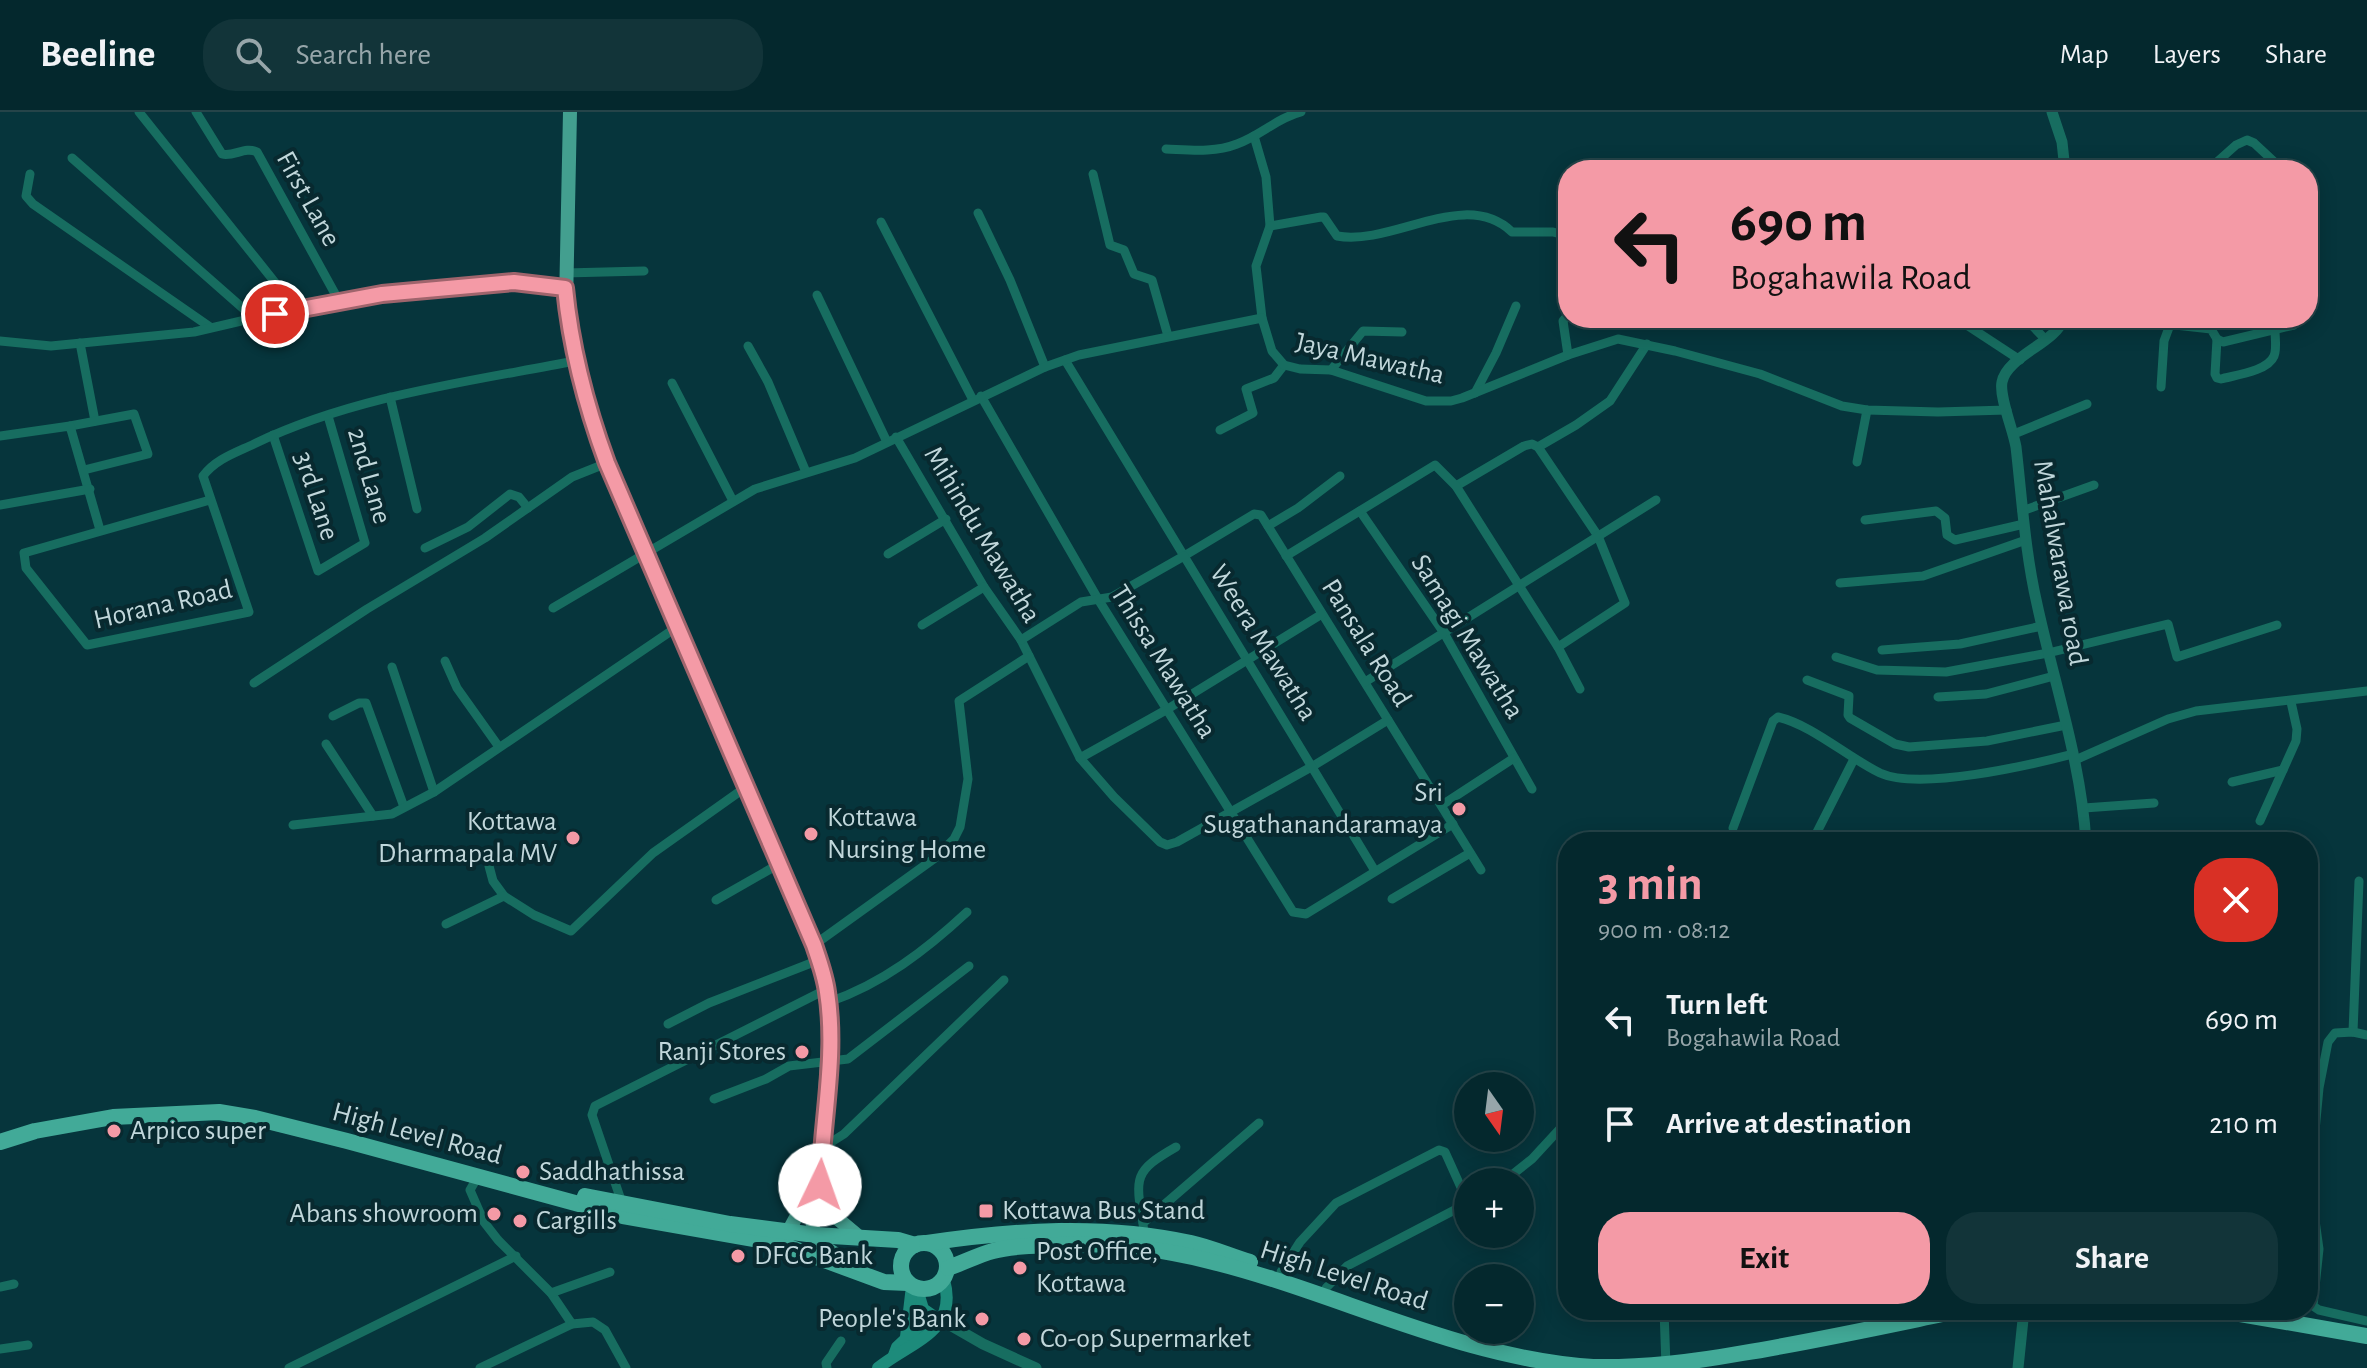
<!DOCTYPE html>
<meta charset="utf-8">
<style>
body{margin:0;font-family:"Alegreya Sans",sans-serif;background:#123439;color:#f1f3f6;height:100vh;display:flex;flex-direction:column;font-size:30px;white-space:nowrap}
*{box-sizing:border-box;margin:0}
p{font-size:26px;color:#97a6aa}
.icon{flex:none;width:44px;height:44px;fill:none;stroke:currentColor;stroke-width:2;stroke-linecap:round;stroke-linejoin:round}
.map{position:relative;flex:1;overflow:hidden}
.sheet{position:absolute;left:1558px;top:720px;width:760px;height:488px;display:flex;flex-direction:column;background:#04282d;border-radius:32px;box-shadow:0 4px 20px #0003,0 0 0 2px #254449}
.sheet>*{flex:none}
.guide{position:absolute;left:1558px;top:48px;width:760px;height:168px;border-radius:32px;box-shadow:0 4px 20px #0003,0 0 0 2px #254449;background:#f49aa6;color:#111;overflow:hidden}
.needle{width:52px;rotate:166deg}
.tools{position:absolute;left:1454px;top:960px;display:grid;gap:16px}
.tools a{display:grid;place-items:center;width:80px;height:80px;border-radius:50%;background:#04282d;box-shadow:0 4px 20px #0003,0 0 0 2px #254449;font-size:40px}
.pin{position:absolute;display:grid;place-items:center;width:68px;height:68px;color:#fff;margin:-34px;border:4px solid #fff;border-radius:50%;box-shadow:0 2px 8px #0007}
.me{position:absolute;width:88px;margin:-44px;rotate:3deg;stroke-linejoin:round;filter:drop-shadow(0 0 6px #0008)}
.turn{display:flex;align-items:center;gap:28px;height:168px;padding:0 40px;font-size:36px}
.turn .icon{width:104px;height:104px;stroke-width:2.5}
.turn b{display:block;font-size:56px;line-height:68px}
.round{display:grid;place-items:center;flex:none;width:84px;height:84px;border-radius:32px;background:#123439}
.overview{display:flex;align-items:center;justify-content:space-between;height:136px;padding:0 40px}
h1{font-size:48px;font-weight:700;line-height:60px;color:#f49aa6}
.button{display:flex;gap:16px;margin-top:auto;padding:16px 40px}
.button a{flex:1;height:92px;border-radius:32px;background:#f49aa6;color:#111;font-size:32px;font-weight:700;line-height:92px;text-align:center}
.button a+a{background:#123439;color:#f1f3f6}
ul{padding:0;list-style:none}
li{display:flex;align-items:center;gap:24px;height:104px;padding:0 40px}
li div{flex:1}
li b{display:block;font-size:30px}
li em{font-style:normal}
header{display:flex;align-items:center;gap:48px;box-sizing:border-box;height:112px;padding:0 40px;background:#04282d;border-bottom:2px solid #254449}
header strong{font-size:38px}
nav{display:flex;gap:44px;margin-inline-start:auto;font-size:28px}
.search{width:560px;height:72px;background:#123439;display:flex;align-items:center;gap:20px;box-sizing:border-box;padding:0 28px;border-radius:32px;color:#97a6aa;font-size:30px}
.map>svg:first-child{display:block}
</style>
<header>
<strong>Beeline</strong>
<div class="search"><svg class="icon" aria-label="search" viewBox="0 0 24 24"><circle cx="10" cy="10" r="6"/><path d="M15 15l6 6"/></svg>Search here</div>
<nav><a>Map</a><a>Layers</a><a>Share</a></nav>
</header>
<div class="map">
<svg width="2367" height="1256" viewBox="0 0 2367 1256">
<rect width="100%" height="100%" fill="#06353c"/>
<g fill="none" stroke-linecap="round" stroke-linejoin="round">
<g stroke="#176d60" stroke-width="9">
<path d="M139,0L297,198"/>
<path d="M196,0L222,42C234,45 245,34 257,40L339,189"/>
<path d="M1254,24L1266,65L1270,114L1256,154L1262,206"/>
<path d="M1166,37C1190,38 1214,41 1237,32C1260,24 1277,6 1301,0"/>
<path d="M72,46L254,206"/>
<path d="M2138,58L2140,54L2148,51L2158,58"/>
<path d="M2208,58L2236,33L2247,28L2254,31L2283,58"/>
<path d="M30,62L26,84L33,92L210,215"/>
<path d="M1093,62L1110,133L1124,138L1134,162L1152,168L1168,224"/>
<path d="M978,101L1010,168L1045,255"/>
<path d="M881,110L973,288"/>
<path d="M1270,114L1321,105H1324L1337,124C1394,134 1465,75 1512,120H1553L1568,124"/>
<path d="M565,161L644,159"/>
<path d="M817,183L887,330"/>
<path d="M1568,203L1563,209L1568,243"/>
<path d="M1956,206L2020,248"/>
<path d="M2025,206L2045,227"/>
<path d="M2170,206L2175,213L2211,217L2217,227L2223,230L2294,213"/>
<path d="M2217,227L2215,262L2217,266L2221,267C2236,263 2268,259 2274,244C2277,237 2275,226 2275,218"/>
<path d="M0,229L51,234L194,220L254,206L382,182L514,170L565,176"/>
<path d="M80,231L95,309"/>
<path d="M748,234L768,270L806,360"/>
<path d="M1065,248L1184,444L1254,402L1261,403L1481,758"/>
<path d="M1331,258L1363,219L1402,220"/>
<path d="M672,271L733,389"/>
<path d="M2161,275L2164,229L2171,210"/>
<path d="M1475,281L1496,241L1516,194"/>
<path d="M981,284L1098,487L1293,800L1306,802L1453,712"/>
<path d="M390,285L417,397"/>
<path d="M70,314L134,302L148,342L84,358"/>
<path d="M1220,318L1253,301L1246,277L1274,266L1284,253"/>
<path d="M2014,322L2087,292"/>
<path d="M273,323L318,459L365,431L328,304"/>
<path d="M0,324L70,314L100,418"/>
<path d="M896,325L984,475L1021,528L1080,646L1114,685L1160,730L1167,733L1177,730L1313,654L1388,608"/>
<path d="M1538,335L1576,313L1610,289L1647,232"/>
<path d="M1857,350L1867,298"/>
<path d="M1456,374L1524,334L1532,332L1538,335L1598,424L1625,491L1558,535"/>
<path d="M210,388L24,441L26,456L87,533L249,500L203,364C216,347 235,341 254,332C354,284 467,270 575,249"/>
<path d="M0,393L90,377"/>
<path d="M1360,399L1444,521L1532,677"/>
<path d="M2022,399L2094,373"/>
<path d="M1865,408L1936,399L1945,406L1947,423L1955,428L2024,412"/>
<path d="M1268,414L1298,396L1340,364"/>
<path d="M425,436L468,415L510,382L519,385L528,396"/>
<path d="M888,442L946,407"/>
<path d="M1286,444L1435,353L1456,374L1558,535L1580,577"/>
<path d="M1840,471L1923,464L2026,428"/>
<path d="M553,496L755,377L855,346L1045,255L1079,243L1262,206L1272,239L1284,253L1300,257L1331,258L1426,289H1451L1462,286L1568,243L1618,227L1675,239L1760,262L1842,294L1867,298L1938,300L2007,298"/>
<path d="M922,513L984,475"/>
<path d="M1021,528L1081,490L1112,485L1184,444L1375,759"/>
<path d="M1882,538L1960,532L2042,514"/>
<path d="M1836,545L1877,558L1946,560L2048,541L2168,512L2177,545L2277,513"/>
<path d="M445,549L457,576L499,635"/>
<path d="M392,555L434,680"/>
<path d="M1807,568L1849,584L1848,603L1850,606L1895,632L1909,635L1987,629L2066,613"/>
<path d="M1365,570L1656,388"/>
<path d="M254,571L367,497L485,426L572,365L607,351"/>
<path d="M1938,585L1986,582L2054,564"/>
<path d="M333,604L359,591H366L404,695"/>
<path d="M326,632L373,704"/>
<path d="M1080,646L1166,598L1322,502"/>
<path d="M2075,648L2168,607L2196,599L2367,579"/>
<path d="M2232,670L2283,658"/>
<path d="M1442,693L1514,646"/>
<path d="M2084,696L2154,691"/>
<path d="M2260,709L2296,629L2297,617L2291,590"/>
<path d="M293,713L392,702L434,680L677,515"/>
<path d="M1733,716L1773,609L1778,605C1812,613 1847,645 1880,661C1920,679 2030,653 2073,642"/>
<path d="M1816,722L1854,647"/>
<path d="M489,754L493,769L504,784"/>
<path d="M1392,787L1470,741"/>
<path d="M716,788L779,752"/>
<path d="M446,812L504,784L534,803L571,819L653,741L746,675"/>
<path d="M814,833L935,746L954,727L960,715L968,667L959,589L1029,544"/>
<path d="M829,890C882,872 926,838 967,800"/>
<path d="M668,912L709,891L819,848"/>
<path d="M2353,920L2359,769"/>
<path d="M2367,923L2353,920L2335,921L2328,930L2319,976L2310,1072L2319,1137L2313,1194L2319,1198L2367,1209"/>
<path d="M714,987L766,967L789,954L848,947L969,854"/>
<path d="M822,1036L844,1022L1004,868"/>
<path d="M477,1066L470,1078L484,1110L498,1128L551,1181L572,1212L480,1256"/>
<path d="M1503,1070L1532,1047L1568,1008"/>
<path d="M622,1091L592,1003L595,994L827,877"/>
<path d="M1143,1111C1135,1065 1134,1059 1176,1035"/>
<path d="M1144,1123L1143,1111L1259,1011"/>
<path d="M1281,1160L1300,1130L1336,1091L1439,1038L1445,1040L1468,1091"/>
<path d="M0,1175L14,1172"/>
<path d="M1326,1176L1347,1154L1468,1091"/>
<path d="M551,1181L610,1160"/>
<path d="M1664,1198L1666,1254"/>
<path d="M572,1212L593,1210L605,1218L626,1256"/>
<path d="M0,1237L28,1233"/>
<path d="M289,1256L516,1144"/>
<path d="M827,1256L826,1251L841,1229"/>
</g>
<g stroke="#176d60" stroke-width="11">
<path d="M2052,0L2062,30L2065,58"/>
<path d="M2064,206C2056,231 2007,244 2002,270C1999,285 2013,317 2016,335C2022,387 2025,440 2037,492C2054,571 2081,649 2086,730"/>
<path d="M943,1209L983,1232L1036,1256"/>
<path d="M2018,1256L2024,1198"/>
</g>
<g stroke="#1d8b7b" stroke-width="12">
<path d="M917,1177L923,1197L936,1206"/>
<path d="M906,1225L912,1174"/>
<path d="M894,1243L897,1235L930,1204"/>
<path d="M878,1256C910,1230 959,1220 944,1168"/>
</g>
<g stroke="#439f8f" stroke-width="14">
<path d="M570,0L566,191L581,274L607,351L819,848L827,877L829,914L820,1073L832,1102L863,1128"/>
<path d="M820,1073L812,1082C816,1094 810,1107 814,1120C822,1142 849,1144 863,1160"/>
<path d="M788,1120L806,1087L812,1082"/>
</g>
<g stroke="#42aa98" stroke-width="16">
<path d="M0,1030L35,1019L113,1005L219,1000L255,1006L347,1029L623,1104L781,1132L884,1170L908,1171"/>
<path d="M585,1084L730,1112L815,1123L898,1128L915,1133"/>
<circle cx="924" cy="1154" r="23"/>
<path d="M927,1131C1015,1118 1103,1112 1191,1131C1210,1135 1230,1144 1250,1150"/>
<path d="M948,1156C963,1151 978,1143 993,1139C1014,1133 1037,1134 1059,1133C1246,1122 1409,1243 1593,1255C1644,1256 1693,1250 1743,1241C1816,1229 1889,1213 1962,1198"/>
<path d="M2217,1198L2367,1224"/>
</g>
</g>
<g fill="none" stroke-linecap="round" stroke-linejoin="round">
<defs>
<path id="route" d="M275,202L382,182L514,170L565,176C571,238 586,294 607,351L814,833C819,848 825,864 827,880C837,943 822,1010 820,1073"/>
</defs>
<use href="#route" stroke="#9f646c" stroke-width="20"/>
<use href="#route" stroke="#f49aa6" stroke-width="14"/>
</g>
<g fill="#f49aa6" stroke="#08292f" stroke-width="3">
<circle cx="1459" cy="697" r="8"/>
<circle cx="811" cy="722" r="8"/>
<circle cx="573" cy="726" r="8"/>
<circle cx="802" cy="940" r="8"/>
<circle cx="114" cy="1019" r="8"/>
<circle cx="523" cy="1060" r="8"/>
<rect x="978" y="1091" width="16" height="16" rx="4"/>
<circle cx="494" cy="1102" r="8"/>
<circle cx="520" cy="1109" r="8"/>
<circle cx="738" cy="1144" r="8"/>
<circle cx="1020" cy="1156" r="8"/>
<circle cx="982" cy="1207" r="8"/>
<circle cx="1024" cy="1227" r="8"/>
</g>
<g text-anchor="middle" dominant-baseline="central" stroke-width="8" stroke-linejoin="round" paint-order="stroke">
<g font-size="28" fill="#c1d7db" stroke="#08292f">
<text transform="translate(308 87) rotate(61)">First Lane</text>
<text transform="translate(1370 247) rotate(13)">Jaya Mawatha</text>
<text transform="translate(369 364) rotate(74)">2nd Lane</text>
<text transform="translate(316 384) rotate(72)">3rd Lane</text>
<text transform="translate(982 423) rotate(59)">Mihindu Mawatha</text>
<text transform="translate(2060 451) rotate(80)">Mahalwarawa road</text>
<text transform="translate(163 493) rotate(-13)">Horana Road</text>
<text transform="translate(1467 525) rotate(58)">Samagi Mawatha</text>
<text transform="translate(1263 531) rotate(58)">Weera Mawatha</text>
<text transform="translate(1366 531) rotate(58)">Pansala Road</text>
<text transform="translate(1163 550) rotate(58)">Thissa Mawatha</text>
<text transform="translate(417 1022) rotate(15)">High Level Road</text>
<text transform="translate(1344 1164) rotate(18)">High Level Road</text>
</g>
<g font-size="28" fill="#c1d7db" stroke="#08292f" text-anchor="start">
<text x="1443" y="681" text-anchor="end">Sri<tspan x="1443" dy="32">Sugathanandaramaya</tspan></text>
<text x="827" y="706">Kottawa<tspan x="827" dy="32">Nursing Home</tspan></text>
<text x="557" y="710" text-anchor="end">Kottawa<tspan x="557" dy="32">Dharmapala MV</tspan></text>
<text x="786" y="940" text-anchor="end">Ranji Stores</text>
<text x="130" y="1019">Arpico super</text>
<text x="539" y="1060">Saddhathissa</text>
<text x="1002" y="1099">Kottawa Bus Stand</text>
<text x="478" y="1102" text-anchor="end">Abans showroom</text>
<text x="536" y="1109">Cargills</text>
<text x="1036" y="1140">Post Office,<tspan x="1036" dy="32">Kottawa</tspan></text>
<text x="754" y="1144">DFCC Bank</text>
<text x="966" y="1207" text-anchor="end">People's Bank</text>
<text x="1040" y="1227">Co-op Supermarket</text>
</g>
</g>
</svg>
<div class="tools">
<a><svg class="needle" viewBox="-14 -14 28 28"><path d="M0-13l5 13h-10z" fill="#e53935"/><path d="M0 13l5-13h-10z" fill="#97a6aa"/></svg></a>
<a>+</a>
<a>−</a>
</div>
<div class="pin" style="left:275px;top:202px;background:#d93025"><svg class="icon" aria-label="arrive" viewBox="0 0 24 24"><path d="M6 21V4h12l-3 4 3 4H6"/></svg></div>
<svg class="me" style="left:820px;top:1073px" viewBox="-20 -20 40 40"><circle r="19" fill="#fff"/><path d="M0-13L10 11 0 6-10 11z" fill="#f49aa6"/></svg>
<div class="guide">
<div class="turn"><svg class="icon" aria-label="left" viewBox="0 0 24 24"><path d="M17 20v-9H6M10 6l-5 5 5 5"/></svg><div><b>690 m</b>Bogahawila Road</div></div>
</div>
<section class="sheet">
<div class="overview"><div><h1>3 min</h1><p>900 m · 08:12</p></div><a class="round" style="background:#d93025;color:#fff"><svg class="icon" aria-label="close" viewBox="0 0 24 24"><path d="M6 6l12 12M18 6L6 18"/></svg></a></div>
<ul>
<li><svg class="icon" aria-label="left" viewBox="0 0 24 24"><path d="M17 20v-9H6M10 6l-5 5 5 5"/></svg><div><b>Turn left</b><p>Bogahawila Road</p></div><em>690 m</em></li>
<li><svg class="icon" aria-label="arrive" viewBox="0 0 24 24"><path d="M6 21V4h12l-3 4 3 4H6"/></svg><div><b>Arrive at destination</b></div><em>210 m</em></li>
</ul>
<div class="button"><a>Exit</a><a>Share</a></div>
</section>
</div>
